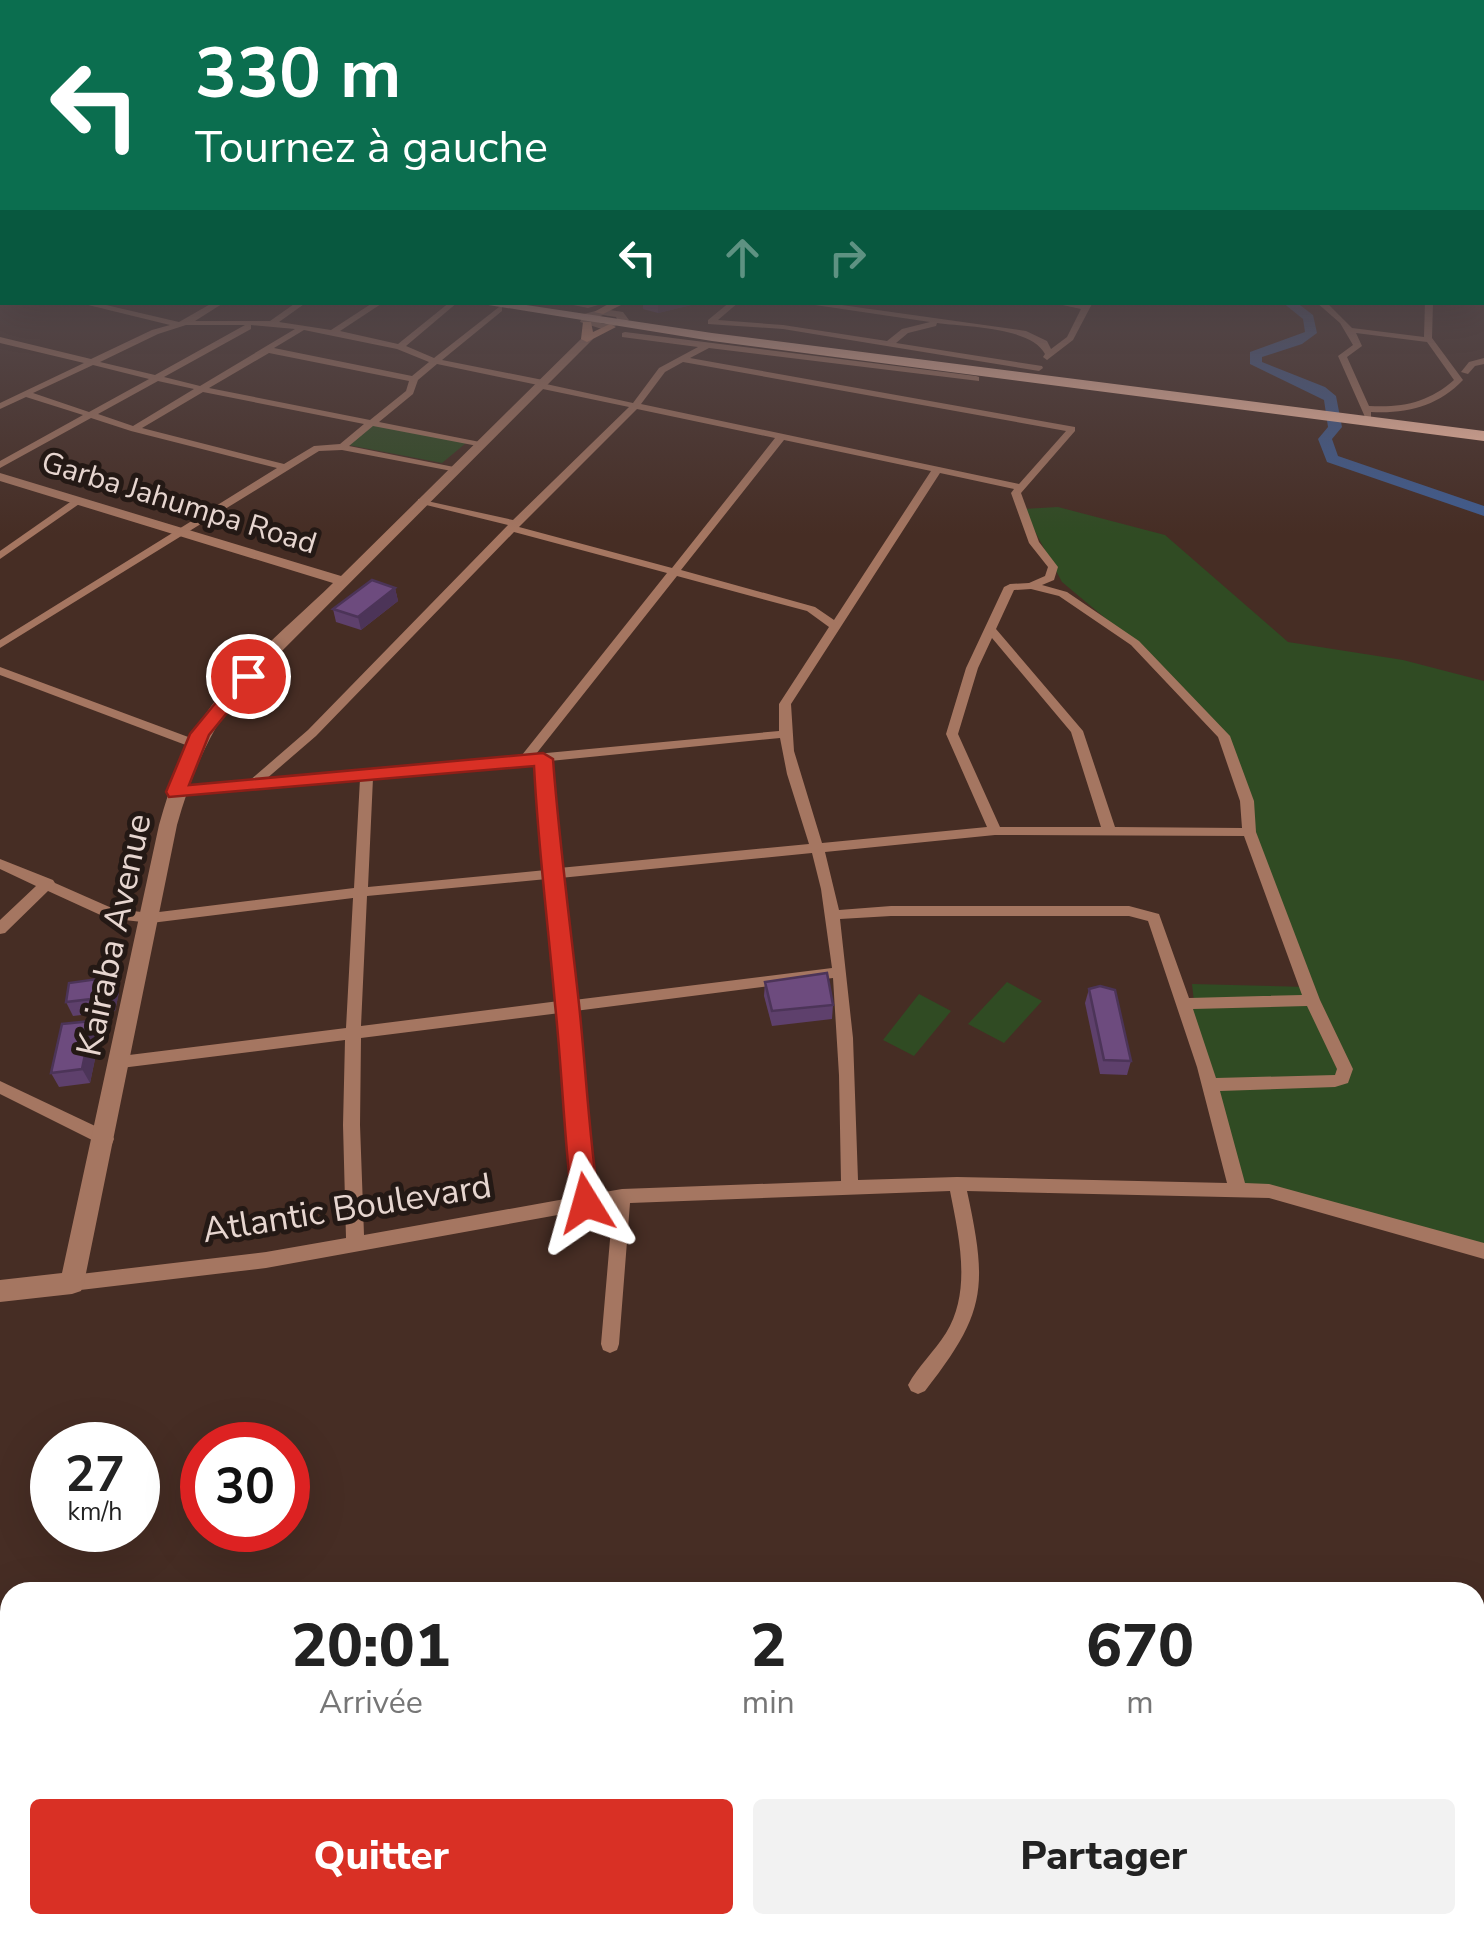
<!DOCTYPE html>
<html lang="fr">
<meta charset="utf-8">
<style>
body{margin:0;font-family:"Nunito Sans",sans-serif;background:#f2f2f2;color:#222;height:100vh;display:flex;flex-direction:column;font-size:38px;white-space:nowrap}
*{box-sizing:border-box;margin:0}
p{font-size:32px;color:#767676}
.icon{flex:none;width:55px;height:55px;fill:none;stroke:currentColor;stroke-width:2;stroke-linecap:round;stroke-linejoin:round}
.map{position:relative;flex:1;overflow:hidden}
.details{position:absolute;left:0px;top:1582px;width:1485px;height:352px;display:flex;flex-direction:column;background:#fff;border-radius:30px 30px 0 0;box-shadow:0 10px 40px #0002}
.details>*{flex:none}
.banner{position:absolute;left:0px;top:0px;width:1485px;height:305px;box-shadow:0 10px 40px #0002;background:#0b6e4f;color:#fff;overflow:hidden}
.speed{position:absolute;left:30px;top:1422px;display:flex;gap:20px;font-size:50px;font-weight:700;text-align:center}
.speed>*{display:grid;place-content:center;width:130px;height:130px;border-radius:50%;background:#fff;box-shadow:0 10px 40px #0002;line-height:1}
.speed small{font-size:25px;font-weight:400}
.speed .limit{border:15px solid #d22;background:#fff;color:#111}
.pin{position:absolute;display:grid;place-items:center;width:85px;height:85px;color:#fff;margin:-42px;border:5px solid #fff;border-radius:50%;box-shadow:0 2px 10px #0007}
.me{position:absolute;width:110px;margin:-55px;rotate:352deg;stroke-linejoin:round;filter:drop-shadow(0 0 8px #0008)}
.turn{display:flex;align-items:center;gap:35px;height:210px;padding:0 30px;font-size:45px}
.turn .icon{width:130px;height:130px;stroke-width:2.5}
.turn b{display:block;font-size:70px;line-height:85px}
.lanes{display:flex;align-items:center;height:95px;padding:0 30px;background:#0003;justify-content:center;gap:50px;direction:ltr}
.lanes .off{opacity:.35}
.eta{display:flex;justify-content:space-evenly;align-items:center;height:170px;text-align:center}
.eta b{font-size:60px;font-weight:800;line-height:70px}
.cta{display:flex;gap:20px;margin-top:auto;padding:20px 30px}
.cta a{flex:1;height:115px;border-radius:10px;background:#d93025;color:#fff;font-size:40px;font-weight:800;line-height:115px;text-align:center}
.cta a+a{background:#f2f2f2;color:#222}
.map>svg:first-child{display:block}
</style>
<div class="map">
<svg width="1484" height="1933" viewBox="0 0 1484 1933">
<rect width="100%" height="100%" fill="#462d24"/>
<g fill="#304b23">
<path d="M373,425L466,443L442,463L348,445Z"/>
<path d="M1058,507L1165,535L1288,642L1403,660L1484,681V1251L1238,1190L1185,1004L1194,1002L1192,984L1306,987L1224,736L1135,643L1062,582L1023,509Z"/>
<path d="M1007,982L1042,1001L1004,1043L968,1024Z"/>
<path d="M919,994L951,1011L914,1056L883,1040Z"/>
</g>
<path fill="#405c8f" d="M686,1925H1341L1366,1933H620Z"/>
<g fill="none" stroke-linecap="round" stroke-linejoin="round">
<path fill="#405c8f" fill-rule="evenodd" d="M1282,302H1296L1313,315L1317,333L1302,344L1262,357V362L1325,387L1336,396L1342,427L1332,439L1338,456L1484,506V516L1327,462L1318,439L1328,427L1324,400L1250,364V352L1305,332L1303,319Z"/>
<g fill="#a57661" fill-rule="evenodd">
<rect x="0" y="265" width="2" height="5"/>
<path d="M1482,265H1484L1482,269Z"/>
<rect x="0" y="287" width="2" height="5"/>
<path d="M76,302H93L179,322L214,302H225L195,321H270L297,302H307L279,322L331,330L374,302H384L340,331L398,344L450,302H458L406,346L434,358L499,307H502V311L442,360L543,380L546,381V384L633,403L659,368L698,347L622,337V333L625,332L976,376L979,377V381L709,348L690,358L1075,427V431L1021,493L1039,542L1058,567L1054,580L1042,585L1067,592L1139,641L1230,736L1254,801L1256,832L1320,1000L1353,1069L1348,1083L1335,1087L1220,1091L1245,1183L1269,1184L1484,1243V1259L1269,1198L967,1191C988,1288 986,1313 925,1391L918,1394L911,1391L908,1385C918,1366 935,1351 946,1333C972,1291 959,1237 950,1191L630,1203L619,1344L617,1350L610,1353L603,1350L601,1344L613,1205L266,1268L72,1291L66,1289L63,1283L66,1277L72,1275L266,1252L346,1238L343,1125L345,1040L121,1068L115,1066L113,1062L115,1058L121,1056L346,1028L353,898L151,923L107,918L48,891L5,933L0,934V920L36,886L0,869V859L53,880L55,883L114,909L151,913L354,888L360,779L176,797L169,793L176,789L248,782L308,730L508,525L418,503V499L513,520L629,407L538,388V385L437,364L418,380L413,394L379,422L480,442L485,445L483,447L373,426L349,446L454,467L457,468V472L342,450L319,451L0,648V640L277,468L131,431L91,418L0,468V461L83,415L26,397L0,409V403L84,363L0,343V337L91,359L152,330L170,325ZM186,325H245L155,375L100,362L158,334ZM251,325L295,329L200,386L164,377L251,329ZM304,330L397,349L429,362L412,376L274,348ZM269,353L409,381L406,391L370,420L209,388ZM683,362L1066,431L1019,484L641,404L665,372ZM93,365L149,379L89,412L33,393ZM158,381L194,389L133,426L98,414ZM203,392L364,424L340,444L314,446L284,464L142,428ZM637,409L775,438L672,568L519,527ZM784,440L931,471L834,620L815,607L681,570ZM940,473L1014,489L1011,493L1029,543L1048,567L1045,576L1029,583L1010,584L1004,587L966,668L946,734L987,827L822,843L794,751L791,704ZM514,532L667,573L522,755L265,780L316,736ZM677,576L807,611L829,627L779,704V731L536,754ZM1031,589L1059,596L1131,645L1218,737L1240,801L1242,828L1115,827L1083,731L996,629L1014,590ZM992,638L1071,732L1101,827H1000L958,734L978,668ZM780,738L787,774L809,844L559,868L550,761ZM537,762L546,870L368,887L373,778ZM995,835L1244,836L1302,995L1189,998L1159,914L1129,906H891L839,910L825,852ZM812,853L821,889L832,968L574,1000L560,878ZM547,879L559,1001L361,1026L367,896ZM891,916H1129L1148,921L1197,1067L1227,1183L957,1177L858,1180L853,1038L840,919ZM833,978L839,1075L841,1181L622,1189L593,1194L575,1011ZM1307,1006L1337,1069L1335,1075L1216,1078L1193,1009ZM560,1013L576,1197L364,1235L360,1125L361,1038Z"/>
<path d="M559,302H608L588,308Z"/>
<path d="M730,302H739L718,320L783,325L887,341L902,329L930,322L795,302H820L1026,331L1047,341L1051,349L1067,337L1081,309L1049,302H1093L1073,340L1047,360L1043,357L1045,354C1031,327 966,327 937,323L936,326L908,333L896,343L1042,366L1043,368L1039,371L783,329L708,324V320Z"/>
<path d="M1316,302H1326L1352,328L1424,337L1425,302H1433L1432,338L1463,380C1438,406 1407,414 1371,412V417H1365L1338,356L1353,345L1340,323ZM1356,333L1427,342L1454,380C1429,402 1403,408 1369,406L1347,357L1362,346Z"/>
<path d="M1484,358V364L1475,366L1468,374L1461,372L1469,362Z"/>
<path d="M73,500L82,502L0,559V551Z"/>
<path d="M0,667L199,741L201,744L199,747H191L0,675Z"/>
<path d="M0,1081L112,1134L114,1139L112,1144L106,1146L100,1144L0,1094Z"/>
</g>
<g fill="#a57661" fill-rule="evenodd">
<path d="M603,309L623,312L629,320L605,330L580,322L584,314ZM603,315L616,317L617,319L604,324L591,320Z"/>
<path d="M583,337L593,339L234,699C206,739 190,779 177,825L84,1283L81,1291L72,1294L0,1302V1280L62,1273L159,825C169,790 180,755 199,724C233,670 288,627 333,583L0,481V473L341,576Z"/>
</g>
<g fill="#e59b78" fill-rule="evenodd">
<path d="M612,302H627L603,314L594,312Z"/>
<path d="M583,322H591L593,332L610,324L616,327L587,342L581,339Z"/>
</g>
<path fill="#fdc2a8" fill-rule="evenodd" d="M470,302H507L712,333L1484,431V441L712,341Z"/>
</g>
<g fill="#5e406c">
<path d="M643,302H693L691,305L658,313L643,309Z"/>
<path d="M395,588L398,601L361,630L336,622L333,609Z"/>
<path d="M765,982L833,1005L832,1019L772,1026L764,996Z"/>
<path d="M1089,989L1131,1061L1127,1075L1100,1074L1085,1003Z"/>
<path d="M119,992L115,1011L73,1016L66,1002Z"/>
<path d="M92,1021L100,1035L90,1083L59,1087L51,1073Z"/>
</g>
<g fill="#4c3458">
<path d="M658,302H693L691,305L658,313Z"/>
<path d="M395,588L398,601L361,630L358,617Z"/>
<path d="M112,977L119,992L115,1011L108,997Z"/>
<path d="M92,1021L100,1035L90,1083L82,1069Z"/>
</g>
<g fill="#6d4b7e" stroke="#4c3458" stroke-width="2.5">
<path d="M372,580L395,588L358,617L333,609Z"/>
<path d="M827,973L833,1005L772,1011L765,982Z"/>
<path d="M112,977L108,997L66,1002L69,983Z"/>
<path d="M1100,986L1115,990L1131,1061L1104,1060L1089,989Z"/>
<path d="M92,1021L82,1069L51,1073L62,1024Z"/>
</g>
<linearGradient id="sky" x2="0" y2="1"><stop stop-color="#261914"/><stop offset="0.5" stop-color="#574c50"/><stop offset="1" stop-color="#574c50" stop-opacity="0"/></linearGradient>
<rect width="1484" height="535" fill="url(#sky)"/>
<path fill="#d93025" stroke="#8d1f18" stroke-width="2.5" d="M248,670L257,676L209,735L189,785L543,753L553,759C559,841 570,922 579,1004C586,1070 589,1136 599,1203L595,1211L586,1214L576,1211L572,1203C564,1136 562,1070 555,1004C548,924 538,846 534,766L169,797L166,792L190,734L241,672Z"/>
<g text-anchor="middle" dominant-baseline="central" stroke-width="10" stroke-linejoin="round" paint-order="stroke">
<g font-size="30" fill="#e7d6d0" stroke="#241915">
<text transform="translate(179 503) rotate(17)">Garba Jahumpa Road</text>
</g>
<g font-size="35" fill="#e7d6d0" stroke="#241915">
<text transform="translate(114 935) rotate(-78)">Kairaba Avenue</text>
<text transform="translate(347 1208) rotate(-9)">Atlantic Boulevard</text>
</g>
</g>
</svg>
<div class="speed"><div>27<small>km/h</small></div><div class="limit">30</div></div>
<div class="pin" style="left:248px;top:676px;background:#d93025"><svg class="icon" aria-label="arrive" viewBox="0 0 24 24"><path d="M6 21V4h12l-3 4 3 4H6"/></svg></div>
<svg class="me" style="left:586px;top:1203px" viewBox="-20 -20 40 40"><path d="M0-17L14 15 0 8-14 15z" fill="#d93025" stroke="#fff" stroke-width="4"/></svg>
<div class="banner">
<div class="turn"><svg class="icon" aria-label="left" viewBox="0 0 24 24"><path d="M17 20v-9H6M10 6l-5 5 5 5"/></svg><div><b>330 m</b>Tournez à gauche</div></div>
<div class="lanes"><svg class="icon" aria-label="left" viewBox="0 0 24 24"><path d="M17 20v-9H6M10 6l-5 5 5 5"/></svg><svg class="icon off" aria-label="ahead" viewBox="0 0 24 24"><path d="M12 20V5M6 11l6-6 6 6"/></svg><svg class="icon off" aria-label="right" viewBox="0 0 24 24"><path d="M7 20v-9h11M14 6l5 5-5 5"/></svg></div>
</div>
<section class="details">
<div class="eta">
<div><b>20:01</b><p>Arrivée</p></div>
<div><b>2</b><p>min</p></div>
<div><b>670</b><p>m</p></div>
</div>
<div class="cta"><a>Quitter</a><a>Partager</a></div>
</section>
</div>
